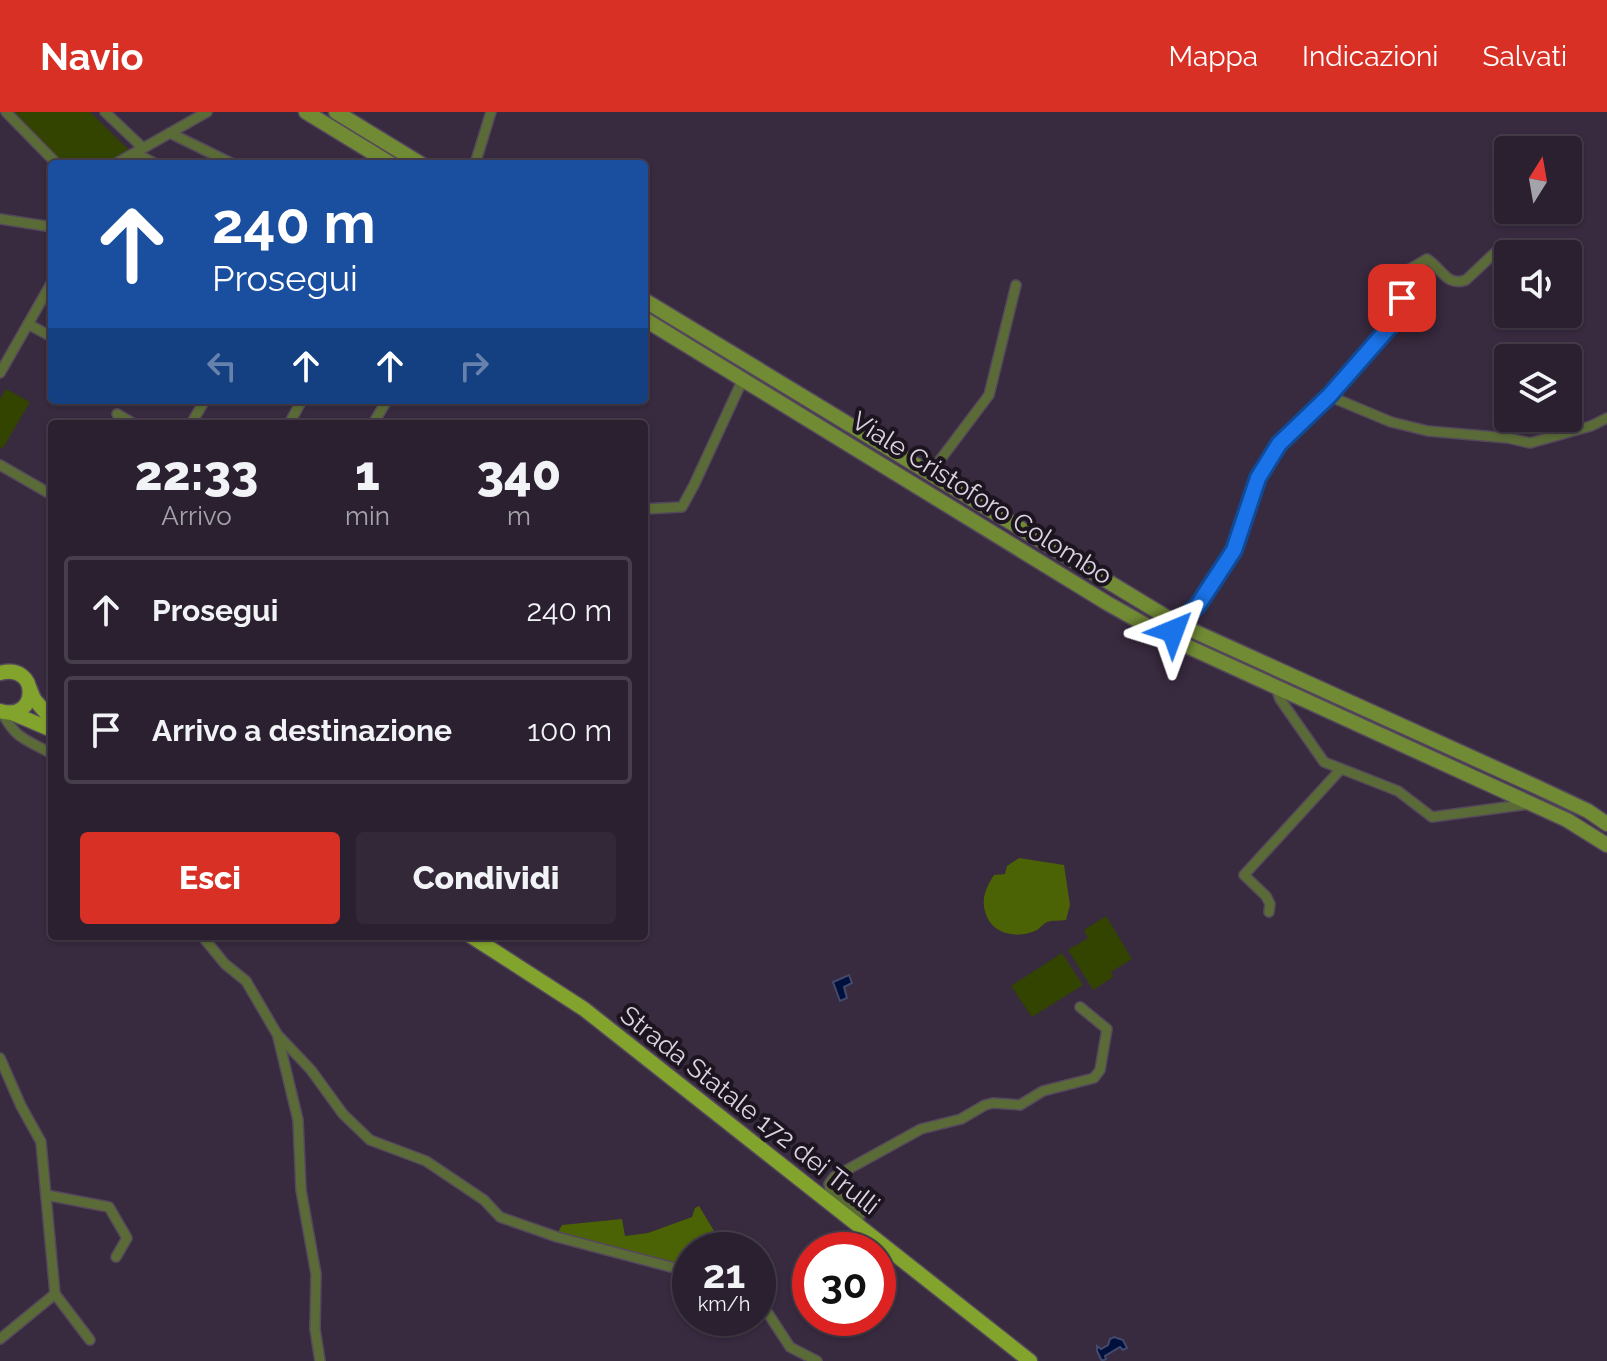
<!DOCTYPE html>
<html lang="it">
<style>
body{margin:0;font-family:Raleway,sans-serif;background:#322837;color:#f1f3f6;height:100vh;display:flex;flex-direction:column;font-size:30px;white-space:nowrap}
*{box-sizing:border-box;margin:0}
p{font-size:26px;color:#a5a3aa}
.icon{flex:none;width:44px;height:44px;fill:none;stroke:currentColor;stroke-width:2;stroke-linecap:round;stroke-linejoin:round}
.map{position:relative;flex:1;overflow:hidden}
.drawer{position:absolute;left:48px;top:308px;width:600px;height:520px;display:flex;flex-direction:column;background:#2a202f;border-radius:8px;box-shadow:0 2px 6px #0004,0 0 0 2px #463e4b}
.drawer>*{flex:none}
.banner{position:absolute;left:48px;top:48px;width:600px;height:244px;border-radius:8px;box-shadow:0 2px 6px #0004,0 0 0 2px #463e4b;background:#1a4fa0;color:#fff;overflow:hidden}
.needle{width:52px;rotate:11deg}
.tools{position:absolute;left:1494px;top:24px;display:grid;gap:16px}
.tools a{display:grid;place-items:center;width:88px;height:88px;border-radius:8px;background:#2a202f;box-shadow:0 2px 6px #0004,0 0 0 2px #463e4b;font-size:40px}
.speed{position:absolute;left:672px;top:1120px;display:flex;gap:16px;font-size:40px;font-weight:700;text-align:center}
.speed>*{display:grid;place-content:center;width:104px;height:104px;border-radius:50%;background:#2a202f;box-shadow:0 2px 6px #0004,0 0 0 2px #463e4b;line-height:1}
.speed small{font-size:20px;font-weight:400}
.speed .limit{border:12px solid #d22;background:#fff;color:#111}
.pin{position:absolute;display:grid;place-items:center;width:68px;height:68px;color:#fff;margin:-34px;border-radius:16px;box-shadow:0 4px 12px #0006}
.me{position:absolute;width:88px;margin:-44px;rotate:44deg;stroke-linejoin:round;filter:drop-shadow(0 0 6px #0008)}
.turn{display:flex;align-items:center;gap:28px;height:168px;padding:0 32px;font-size:36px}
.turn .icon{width:104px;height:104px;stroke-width:2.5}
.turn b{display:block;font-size:56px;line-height:68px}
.lanes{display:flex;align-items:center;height:76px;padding:0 32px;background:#0003;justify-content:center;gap:40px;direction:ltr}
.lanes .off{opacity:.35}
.eta{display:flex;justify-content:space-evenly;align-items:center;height:136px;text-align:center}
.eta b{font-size:48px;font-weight:800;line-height:56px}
.button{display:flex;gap:16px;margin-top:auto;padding:16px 32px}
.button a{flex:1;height:92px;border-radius:8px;background:#d93025;color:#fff;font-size:32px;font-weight:800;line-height:92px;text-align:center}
.button a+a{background:#322837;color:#f1f3f6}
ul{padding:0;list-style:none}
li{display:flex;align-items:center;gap:24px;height:108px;margin:0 16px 12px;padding:0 16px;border:4px solid #463e4b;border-radius:8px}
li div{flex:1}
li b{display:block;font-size:30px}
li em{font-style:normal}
header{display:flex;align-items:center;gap:48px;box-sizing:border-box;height:112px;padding:0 40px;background:#d93025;color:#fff}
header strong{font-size:38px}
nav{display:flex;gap:44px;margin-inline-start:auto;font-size:28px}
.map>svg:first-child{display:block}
</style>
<header>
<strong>Navio</strong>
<nav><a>Mappa</a><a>Indicazioni</a><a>Salvati</a></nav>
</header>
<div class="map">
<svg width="1607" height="1249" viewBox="0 0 1607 1249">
<rect width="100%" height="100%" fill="#382a3f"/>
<g fill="#324400">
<path d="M12,0H90L129,38L102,52H64Z"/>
<path d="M6,277L30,290L3,336L0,335V287Z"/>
<path d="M1106,804L1132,847L1111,860L1113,865L1093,878L1068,838L1088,826L1084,818Z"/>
<path d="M1062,841L1083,873L1032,905L1011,874Z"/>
</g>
<g fill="#4b6305">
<path d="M1019,746L1064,753L1070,793L1066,808C1061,809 1052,808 1047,810C1043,812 1040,816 1037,818C1019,827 995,823 987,805C980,789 985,777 994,763L1005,762L1007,754Z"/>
<path d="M699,1094L714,1119L734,1129L726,1138H690V1156L557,1122L562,1113L622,1107L625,1124L648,1121L692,1105L695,1096Z"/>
</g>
<g fill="#00103c" stroke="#424a6d" stroke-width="2">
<path d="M849,863L852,871L844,875L847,886L840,889L833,870Z"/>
<path d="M1114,1225L1123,1228L1127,1236L1123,1238L1120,1235L1105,1244L1106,1247L1102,1249L1097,1239V1234L1101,1237L1108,1233L1110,1227Z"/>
</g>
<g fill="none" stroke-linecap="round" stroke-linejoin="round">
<defs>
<g id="minor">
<path d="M6,0L57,52"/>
<path d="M105,0L143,36"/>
<path d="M170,21L233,52"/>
<path d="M135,41L156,52"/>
<path d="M115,52L207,0"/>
<path d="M244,52H246"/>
<path d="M475,52L491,0"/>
<path d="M0,107L52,115"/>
<path d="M28,212L52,225"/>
<path d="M0,261L52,170"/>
<path d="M1329,284L1391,310L1428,319L1508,326L1530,331L1591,314L1607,306"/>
<path d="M117,302L134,312"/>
<path d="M191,312L205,288"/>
<path d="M289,312L302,288"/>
<path d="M373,312L387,288"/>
<path d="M0,353L52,383"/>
<path d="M932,364L940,348L989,283L1016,173"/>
<path d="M644,397L682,395L694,373L743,267"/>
<path d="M1176,514L1198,493L1234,438L1258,366L1279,332L1329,284L1401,202C1408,190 1400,181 1394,172L1398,164L1427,147C1442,156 1446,175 1466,168L1504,132"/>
<path d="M1276,576L1280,587L1324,650L1398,679L1432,705L1529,692"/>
<path d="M2,600C16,628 26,627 52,642"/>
<path d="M1269,800L1270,792L1266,784L1244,763L1341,657"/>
<path d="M202,824L225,852L246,869L277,922L311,958L343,1002L370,1028L426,1049L484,1088L500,1105L557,1125L690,1160"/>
<path d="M278,925L298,1008L301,1078L316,1162L315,1217L320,1249"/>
<path d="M0,946L21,994L41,1030L55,1182L0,1227"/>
<path d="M46,1083L109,1095L127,1126L116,1145"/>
<path d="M856,1111L860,1103L830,1079L829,1072L834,1065L921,1017L961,1007L985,993L993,991L1020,993L1043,979L1094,966L1100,958L1107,917L1080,895"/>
<path d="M55,1182L90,1228"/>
<path d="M758,1186L790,1235L817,1249"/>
</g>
<g id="secondary">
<path d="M306,0L391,52"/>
<path d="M336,0L421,52"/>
<path d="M644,188L1178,512L1537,675L1588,699L1607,712"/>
<path d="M644,207L1107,491L1167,525L1567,708L1607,733"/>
</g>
<g id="primary">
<path d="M0,561C40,550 39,611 0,599"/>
<path d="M30,577L34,587L52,608"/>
<path d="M12,601L52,618"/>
<path d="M471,824L584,897L1030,1249"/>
</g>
</defs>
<use href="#minor" stroke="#55485c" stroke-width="12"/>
<use href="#secondary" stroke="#55485c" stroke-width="17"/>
<use href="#primary" stroke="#55485c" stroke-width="17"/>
<use href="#minor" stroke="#5a6b37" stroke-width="9"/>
<use href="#secondary" stroke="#718b34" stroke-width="14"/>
<use href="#primary" stroke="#83a42c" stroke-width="14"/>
</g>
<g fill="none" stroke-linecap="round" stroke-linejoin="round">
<defs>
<path id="route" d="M1173,519L1198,493L1234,438L1258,366L1279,332L1329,284L1401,202L1404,197L1402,186"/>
</defs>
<use href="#route" stroke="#114b97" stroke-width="20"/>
<use href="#route" stroke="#1a73e8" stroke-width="14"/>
</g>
<g text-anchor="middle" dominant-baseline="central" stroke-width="8" stroke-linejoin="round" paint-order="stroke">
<g font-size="26" fill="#dbd3e0" stroke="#1c151f">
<text transform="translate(982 386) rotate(32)">Viale Cristoforo Colombo</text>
<text transform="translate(750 998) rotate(38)">Strada Statale 172 dei Trulli</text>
</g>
</g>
</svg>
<div class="tools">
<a><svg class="needle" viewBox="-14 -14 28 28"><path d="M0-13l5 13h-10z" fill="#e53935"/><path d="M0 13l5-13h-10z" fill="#a5a3aa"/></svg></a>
<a><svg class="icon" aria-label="sound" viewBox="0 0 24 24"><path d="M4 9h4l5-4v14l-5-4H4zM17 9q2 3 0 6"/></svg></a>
<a><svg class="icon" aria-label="layers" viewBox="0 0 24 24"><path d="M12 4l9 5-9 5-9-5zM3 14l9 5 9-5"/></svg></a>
</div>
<div class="speed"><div>21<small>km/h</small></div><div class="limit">30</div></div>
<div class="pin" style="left:1402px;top:186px;background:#d93025"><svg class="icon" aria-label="arrive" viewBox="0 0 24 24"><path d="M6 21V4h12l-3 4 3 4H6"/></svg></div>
<svg class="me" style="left:1173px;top:519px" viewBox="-20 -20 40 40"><path d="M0-17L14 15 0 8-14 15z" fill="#1a73e8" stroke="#fff" stroke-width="4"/></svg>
<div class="banner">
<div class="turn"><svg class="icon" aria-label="ahead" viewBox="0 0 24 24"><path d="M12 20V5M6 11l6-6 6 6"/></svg><div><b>240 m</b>Prosegui</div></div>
<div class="lanes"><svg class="icon off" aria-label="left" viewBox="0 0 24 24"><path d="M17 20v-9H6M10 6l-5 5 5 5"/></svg><svg class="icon" aria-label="ahead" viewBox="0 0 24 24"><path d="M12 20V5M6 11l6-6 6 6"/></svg><svg class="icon" aria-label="ahead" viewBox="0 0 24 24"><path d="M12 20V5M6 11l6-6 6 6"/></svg><svg class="icon off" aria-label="right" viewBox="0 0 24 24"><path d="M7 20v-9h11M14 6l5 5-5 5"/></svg></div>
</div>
<section class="drawer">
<div class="eta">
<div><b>22:33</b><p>Arrivo</p></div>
<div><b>1</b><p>min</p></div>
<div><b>340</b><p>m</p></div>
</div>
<ul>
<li><svg class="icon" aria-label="ahead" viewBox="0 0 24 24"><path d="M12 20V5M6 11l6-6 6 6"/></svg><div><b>Prosegui</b></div><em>240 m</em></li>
<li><svg class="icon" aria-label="arrive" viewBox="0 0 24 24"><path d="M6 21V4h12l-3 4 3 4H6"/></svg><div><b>Arrivo a destinazione</b></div><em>100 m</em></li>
</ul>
<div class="button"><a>Esci</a><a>Condividi</a></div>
</section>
</div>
